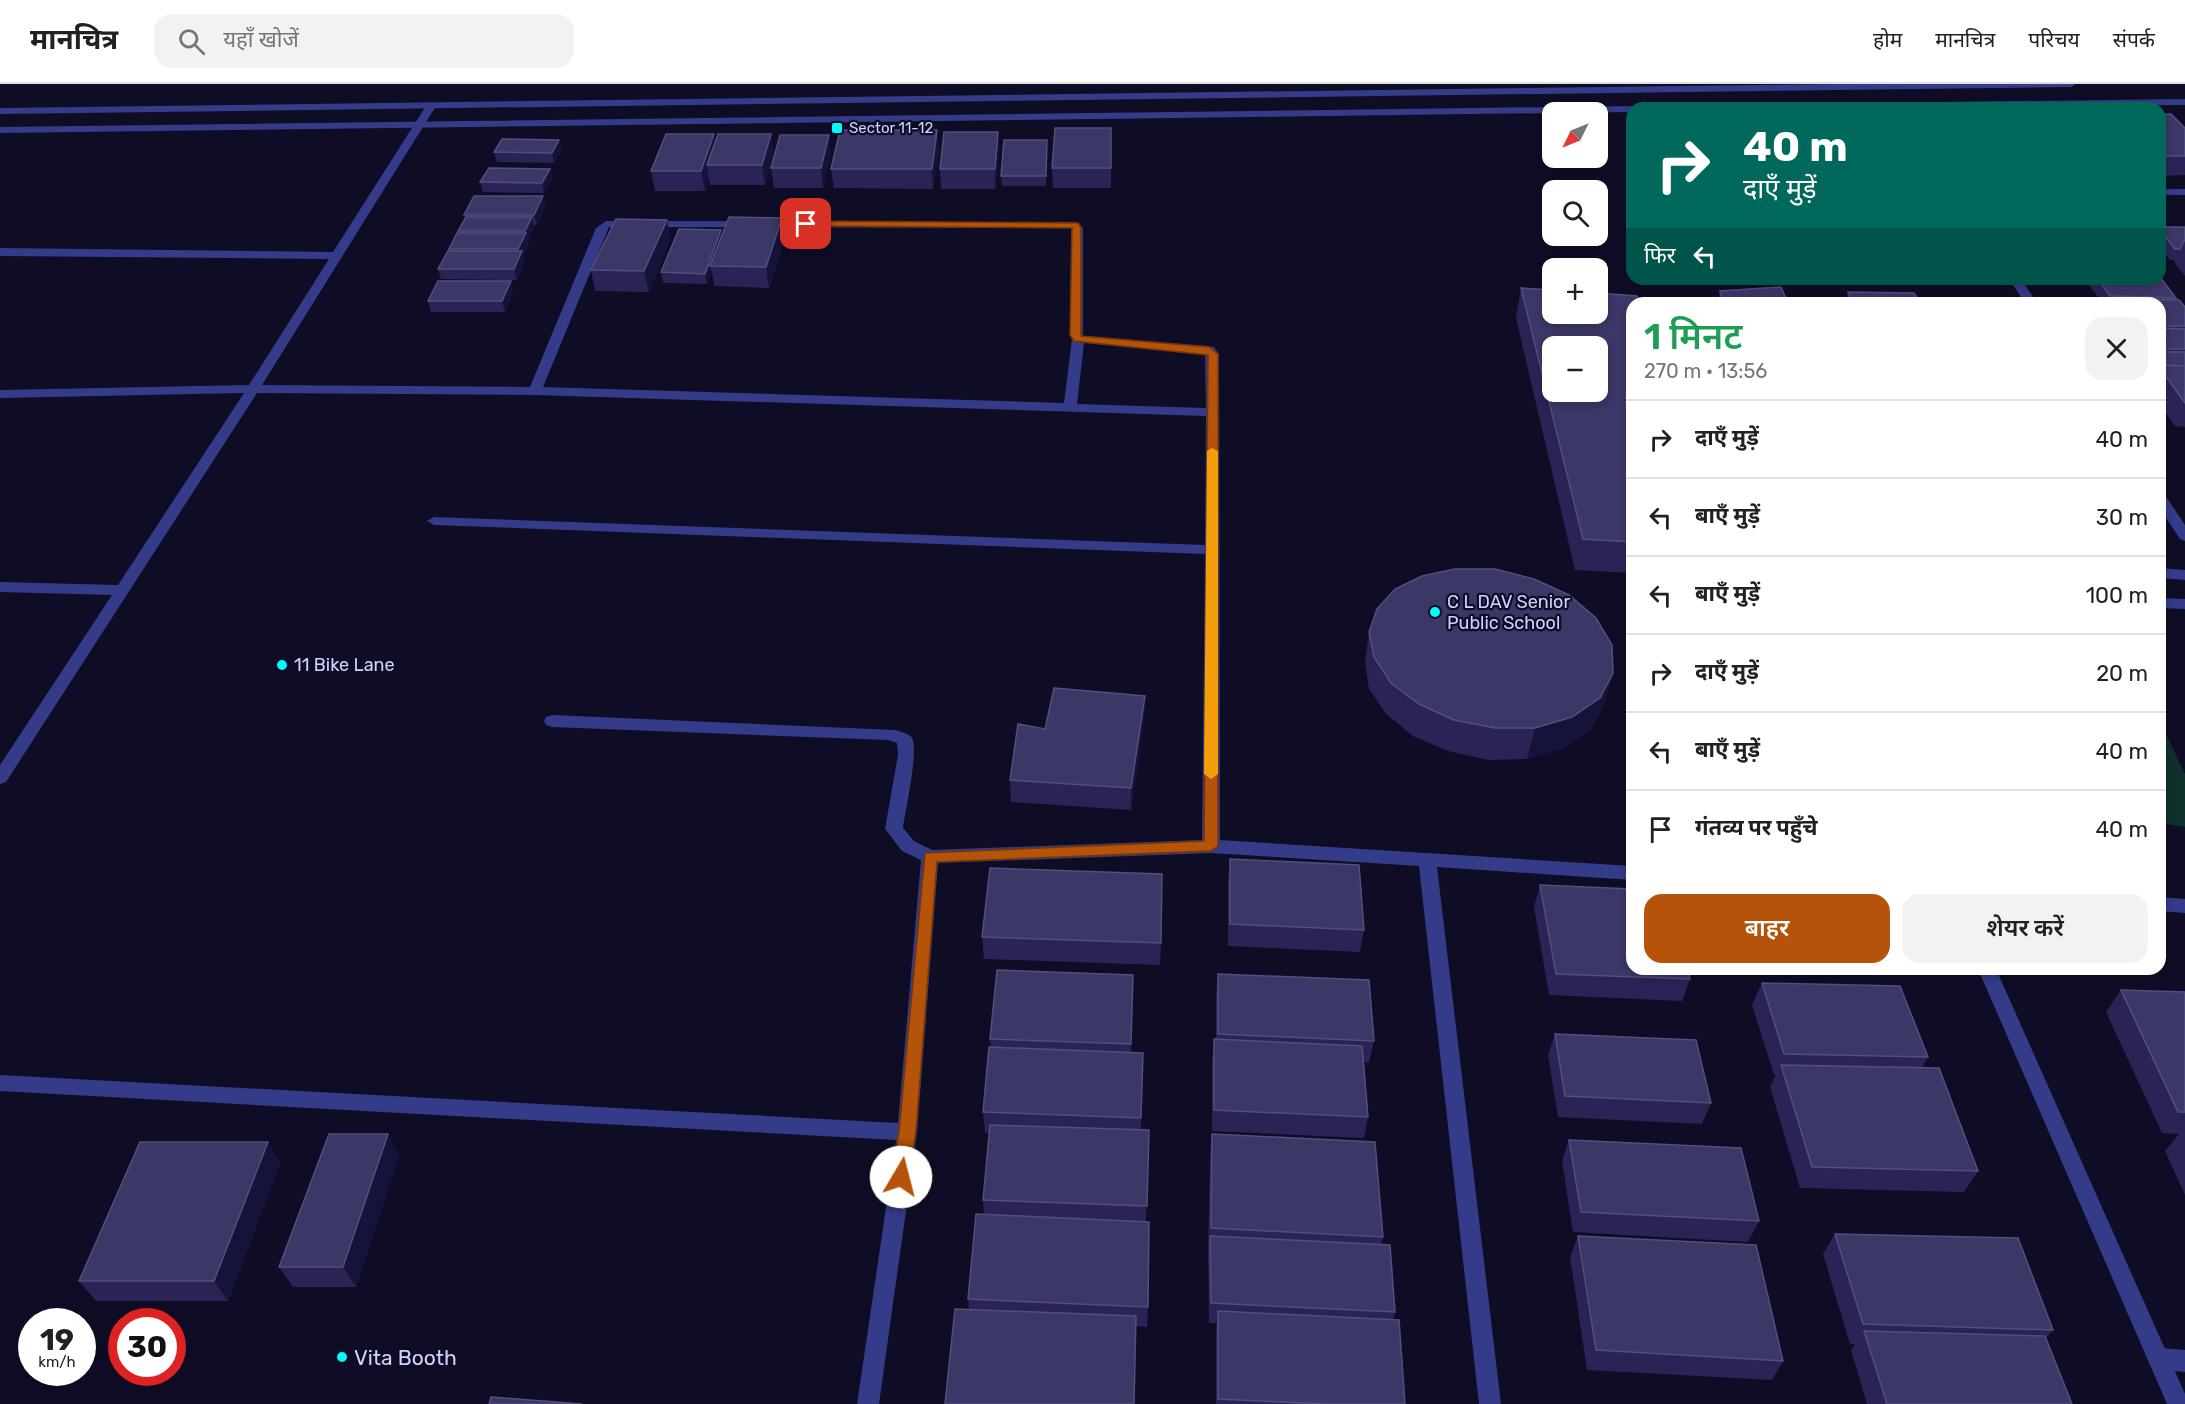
<!DOCTYPE html>
<html lang="hi">
<meta charset="utf-8">
<style>
body{margin:0;font-family:Rubik,"Noto Sans Devanagari",sans-serif;background:#f2f2f2;color:#202124;height:100vh;display:flex;flex-direction:column;font-size:22px;white-space:nowrap}
*{box-sizing:border-box;margin:0}
p{font-size:20px;color:#757577}
.icon{flex:none;width:33px;height:33px;fill:none;stroke:currentColor;stroke-width:2;stroke-linecap:round;stroke-linejoin:round}
.map{position:relative;flex:1;overflow:hidden}
.sheet{position:absolute;left:1626px;top:213px;width:540px;height:678px;display:flex;flex-direction:column;background:#fff;border-radius:18px;box-shadow:0 3px 9px #0003}
.sheet>*{flex:none}
.banner{position:absolute;left:1626px;top:18px;width:540px;height:183px;border-radius:18px;box-shadow:0 3px 9px #0003;background:#00695c;color:#fff;overflow:hidden}
.needle{width:39px;rotate:227deg}
.controls{position:absolute;left:1542px;top:18px;display:grid;gap:12px}
.controls a{display:grid;place-items:center;width:66px;height:66px;border-radius:12px;background:#fff;box-shadow:0 3px 9px #0003;font-size:30px}
.speed{position:absolute;left:18px;top:1224px;display:flex;gap:12px;font-size:30px;font-weight:700;text-align:center}
.speed>*{display:grid;place-content:center;width:78px;height:78px;border-radius:50%;background:#fff;box-shadow:0 3px 9px #0003;line-height:1}
.speed small{font-size:15px;font-weight:400}
.speed .limit{border:9px solid #d22;background:#fff;color:#111}
.pin{position:absolute;display:grid;place-items:center;width:51px;height:51px;color:#fff;margin:-26px;border-radius:12px;box-shadow:0 3px 9px #0006}
.me{position:absolute;width:66px;margin:-33px;rotate:8deg;stroke-linejoin:round;filter:drop-shadow(0 0 4px #0008)}
.turn{display:flex;align-items:center;gap:21px;height:126px;padding:0 18px;font-size:27px}
.turn .icon{width:78px;height:78px;stroke-width:2.5}
.turn b{display:block;font-size:42px;line-height:51px}
.then{display:flex;align-items:center;height:57px;padding:0 18px;background:#0003;gap:12px;font-size:22px}
.round{display:grid;place-items:center;flex:none;width:63px;height:63px;border-radius:18px;background:#f2f2f2}
.overview{display:flex;align-items:center;justify-content:space-between;height:102px;padding:0 18px}
h1{font-size:36px;font-weight:600;line-height:45px;color:#1e9e55}
.cta{display:flex;gap:12px;margin-top:auto;padding:12px 18px}
.cta a{flex:1;height:69px;border-radius:18px;background:#b45309;color:#fff;font-size:24px;font-weight:600;line-height:69px;text-align:center}
.cta a+a{background:#f2f2f2;color:#202124}
ul{padding:0;list-style:none}
li{display:flex;align-items:center;gap:18px;height:78px;padding:0 18px;border-top:2px solid #e0e0e0}
li div{flex:1}
li b{display:block;font-size:22px}
li em{font-style:normal}
header{display:flex;align-items:center;gap:36px;box-sizing:border-box;height:84px;padding:0 30px;background:#fff;border-bottom:2px solid #e0e0e0}
header strong{font-size:28px}
nav{display:flex;gap:33px;margin-inline-start:auto;font-size:21px}
.search{width:420px;height:54px;background:#f2f2f2;display:flex;align-items:center;gap:15px;box-sizing:border-box;padding:0 21px;border-radius:18px;color:#757577;font-size:22px}
.map>svg:first-child{display:block}
</style>
<header>
<strong>मानचित्र</strong>
<div class="search"><svg class="icon" aria-label="search" viewBox="0 0 24 24"><circle cx="10" cy="10" r="6"/><path d="M15 15l6 6"/></svg>यहाँ खोजें</div>
<nav><a>होम</a><a>मानचित्र</a><a>परिचय</a><a>संपर्क</a></nav>
</header>
<div class="map">
<svg width="2185" height="1320" viewBox="0 0 2185 1320">
<rect width="100%" height="100%" fill="#0e0d25"/>
<path fill="#0f302b" d="M2160,637L2185,690V743L2160,739Z"/>
<g fill="none" stroke-linecap="round" stroke-linejoin="round">
<g fill="#343b88" fill-rule="evenodd">
<path d="M2160,484L2185,486V496L2160,494Z"/>
<path d="M2160,514L2185,515V525L2160,524Z"/>
</g>
<g fill="#343b88" fill-rule="evenodd">
<path d="M431,19L436,22L262,301L530,303L596,144L606,137L1075,138L1079,139L1083,144V252L1209,262L1214,263L1219,270L1220,756L1632,782V796L1437,783L1501,1320H1479L1419,782L1211,769L938,779L917,1048L879,1320H857L896,1056L0,1007V991L898,1039L921,776L902,767L885,745L898,671L897,659L888,656L552,643L546,641L544,637L546,633L552,631L896,646C901,648 910,650 912,654C919,666 905,728 903,744L914,757L932,766L1202,756L1205,470L434,441L427,437L434,433L1205,461L1206,332L535,311L257,309L6,698L0,700V681L112,511L0,508V498L118,501L244,309L0,314V306L249,301L329,175L0,172V164L333,168L426,22ZM609,143L1071,144L1070,251L1072,255L1064,319L543,303ZM1084,259L1205,270L1206,324L1077,320Z"/>
<rect x="2160" y="105" width="25" height="6"/>
<path d="M2009,195H2021L2037,219H2025Z"/>
<path d="M2160,410L2165,411L2185,441V457L2180,455L2160,425Z"/>
<path d="M2160,1264L2185,1266V1288L2160,1286L2152,1283L2149,1275L2152,1267Z"/>
</g>
<g fill="#343b88" fill-rule="evenodd">
<path d="M1835,0H2076L2071,3L0,30V24Z"/>
<path d="M2185,15V21L1696,24L1701,21Z"/>
<path d="M1632,22L1637,24H1632V28L0,49V43Z"/>
<path d="M2160,813L2185,815V829L2160,827Z"/>
<path d="M1978,885H1996L2185,1310V1320H2167Z"/>
</g>
</g>
<g fill="#292455">
<path d="M2160,30L2185,44V91L2160,92Z"/>
<path d="M937,46L939,66L933,105L834,104L831,85Z"/>
<path d="M998,48L999,68L995,105H941L940,85Z"/>
<path d="M714,50L715,57L771,50L773,70L765,101H710L709,94L705,107H655L651,87Z"/>
<path d="M559,56L562,66L554,79L497,78L494,68Z"/>
<path d="M1047,56L1046,102H1002L1001,92Z"/>
<path d="M831,70L823,104H774L771,84Z"/>
<path d="M1052,84H1111V104H1053Z"/>
<path d="M550,85L552,95L544,109L483,108L480,98Z"/>
<path d="M546,122L537,141H534V143L528,157L529,159L523,172L525,178L517,196L441,195L438,185L449,167V165L459,149L458,147L465,134L464,131Z"/>
<path d="M782,134L785,155L769,204L714,202L712,188L707,200L663,199L661,188Z"/>
<path d="M667,136L670,156L649,208L595,207L591,186Z"/>
<path d="M2160,143H2185V192L2174,178L2175,176H2170L2160,163Z"/>
<path d="M2087,195H2160L2176,214L2174,216L2185,223V343L2175,342L2160,321V219H2103L2087,199L2089,196Z"/>
<path d="M1521,204L1632,219V489L1575,486L1516,234Z"/>
<path d="M1720,207L1788,219H1717Z"/>
<path d="M513,208L505,228H431L428,217Z"/>
<path d="M1848,208L1920,219H1845Z"/>
<path d="M1369,548L1613,589L1604,620L1591,645L1564,664L1527,675L1488,676L1448,667L1413,652L1386,630L1369,605L1365,579Z"/>
<path d="M1145,612L1144,635L1131,726L1011,718L1010,696L1045,645Z"/>
<path d="M1230,775L1364,846L1360,868L1228,862V797Z"/>
<path d="M1540,801L1690,895L1682,917L1549,911L1534,823Z"/>
<path d="M982,853L1161,859L1160,881L984,875Z"/>
<path d="M1218,890L1374,957L1369,979L1364,978L1368,1033L1364,1054L1212,1047V976L1214,955H1216V911Z"/>
<path d="M1133,891L1131,968L1141,1034V1046H1149L1146,1137L1148,1223L1147,1243L969,1225L968,1215L984,1131L983,1116L989,1049H985L983,1028L991,963L990,955Z"/>
<path d="M1762,899L1928,973L1922,984L1978,1087L1964,1108L1800,1104L1770,1003L1776,991H1774L1752,921Z"/>
<path d="M2121,906L2185,908V1111L2165,1067L2179,1050L2162,1049L2106,928Z"/>
<path d="M1555,950L1711,1019L1702,1040L1558,1033L1548,971Z"/>
<path d="M1212,1050L1383,1153L1381,1161L1395,1228L1393,1236L1405,1320H1216V1247L1217,1239H1209L1208,1172L1210,1071Z"/>
<path d="M1569,1056L1759,1137L1748,1158L1573,1148L1562,1077Z"/>
<path d="M268,1058L280,1079L228,1217H96L79,1197Z"/>
<path d="M399,1071L356,1203H293L279,1183Z"/>
<path d="M1835,1150L2053,1246L2046,1254L2072,1320H1867L1851,1266L1855,1260H1850L1823,1170Z"/>
<path d="M1578,1152L1783,1277L1772,1296L1587,1286L1570,1173Z"/>
</g>
<g fill="#16133a">
<path d="M937,46L939,66L933,105L932,85Z"/>
<path d="M998,48L999,68L995,105V85Z"/>
<path d="M714,50L717,70L707,81L709,94L705,107L701,87Z"/>
<path d="M771,50L773,70L765,101L762,81Z"/>
<path d="M829,51L831,70L823,104L821,84Z"/>
<path d="M559,56L562,66L554,79L552,69Z"/>
<path d="M550,85L552,95L544,109L542,99Z"/>
<path d="M543,112L546,122L537,141L534,131Z"/>
<path d="M532,133L534,143L528,157L529,159L523,172L525,178L517,196L514,185L520,172L518,165L526,149L525,147Z"/>
<path d="M782,134L785,155L769,204L766,183Z"/>
<path d="M667,136L670,156L649,208L644,187Z"/>
<path d="M721,146L723,157L710,182L712,188L707,200L705,190Z"/>
<path d="M511,197L513,208L505,228L502,217Z"/>
<path d="M1613,589L1604,620L1591,645L1564,664L1527,675L1535,644Z"/>
<path d="M1145,612L1144,635L1131,726V704Z"/>
<path d="M388,1050L399,1071L356,1203L343,1183Z"/>
<path d="M268,1058L280,1079L228,1217L214,1197Z"/>
</g>
<g fill="#3b3767" stroke="#524f7f" stroke-width="1.5" fill-rule="evenodd">
<path d="M2160,30H2171L2185,44V72H2165L2160,67Z"/>
<path d="M1055,44H1111V84H1052Z"/>
<path d="M840,46H937L932,85H831Z"/>
<path d="M944,48H998L995,85H940Z"/>
<path d="M666,50H714L701,87H651Z"/>
<path d="M718,50H771L762,81H707Z"/>
<path d="M780,51H829L821,84H771Z"/>
<path d="M502,55L559,56L552,69L494,68Z"/>
<path d="M1004,56H1047L1046,92H1001Z"/>
<path d="M489,84L550,85L542,99L480,98Z"/>
<path d="M474,112H543L534,131H464Z"/>
<path d="M466,133H532L525,147H458Z"/>
<path d="M729,133L782,134L766,183L710,182Z"/>
<path d="M616,135L667,136L644,187L591,186Z"/>
<path d="M2160,143H2185V157H2184L2180,165H2175L2160,146Z"/>
<path d="M679,145L721,146L705,190L661,188Z"/>
<path d="M457,149H526L518,165H449Z"/>
<path d="M448,167H522L514,185H438Z"/>
<path d="M2160,193L2176,214L2110,212L2098,195H2160Z"/>
<path d="M438,197H511L502,217H428Z"/>
<path d="M1781,203L1788,219H1723L1720,207Z"/>
<path d="M1521,204L1552,206V230H1598V209L1637,212L1639,219H1632V458L1583,455ZM1552,262H1598V308H1552Z"/>
<path d="M1848,208L1914,209L1920,219H1853Z"/>
<path d="M2112,214L2179,216L2185,223V242H2160V219H2116Z"/>
<path d="M2160,244L2185,245V265H2160Z"/>
<path d="M2160,268H2185V282L2160,281Z"/>
<path d="M2160,281L2185,282V319L2160,284Z"/>
<path d="M1455,485H1495L1534,495L1569,511L1596,534L1612,561L1613,589L1600,614L1572,633L1535,644H1495L1454,636L1419,620L1391,599L1374,573L1369,548L1377,525L1395,505L1422,492Z"/>
<path d="M1054,604L1145,612L1131,704L1010,696L1018,640L1045,645Z"/>
<path d="M1230,775L1359,781L1364,846L1230,840Z"/>
<path d="M990,784L1162,790L1161,859L982,853Z"/>
<path d="M1540,801L1632,805V885H1688L1690,895L1556,890Z"/>
<path d="M997,886L1133,891L1131,960L990,955Z"/>
<path d="M1218,890L1369,896L1374,957L1218,950Z"/>
<path d="M1762,899L1900,902L1928,973L1784,970Z"/>
<path d="M2121,906L2185,908V1028H2178Z"/>
<path d="M1555,950L1696,956L1711,1019L1565,1012Z"/>
<path d="M1214,955L1362,962L1368,1033L1214,1026Z"/>
<path d="M989,963L1143,969L1141,1034L983,1028Z"/>
<path d="M1781,981L1939,984L1978,1087L1812,1083Z"/>
<path d="M990,1041L1149,1046L1147,1122L983,1116Z"/>
<path d="M329,1050H388L343,1183H279Z"/>
<path d="M1212,1050L1375,1058L1383,1153L1211,1144Z"/>
<path d="M1569,1056L1741,1064L1759,1137L1581,1128Z"/>
<path d="M140,1058H268L214,1197H79Z"/>
<path d="M976,1130L1149,1138L1148,1223L968,1215Z"/>
<path d="M1835,1150L2018,1154L2053,1246L1863,1240Z"/>
<path d="M1210,1152L1390,1161L1395,1228L1211,1219Z"/>
<path d="M1578,1152L1756,1161L1783,1277L1596,1266Z"/>
<path d="M955,1225L1136,1232L1134,1320H945Z"/>
<path d="M1218,1227L1399,1236L1405,1320H1324L1218,1315Z"/>
<path d="M1864,1247L2045,1252L2072,1320H1887Z"/>
<path d="M491,1313L582,1320H489Z"/>
</g>
<path fill="#b45309" stroke="#753606" stroke-width="1.5" d="M803,137L1078,139L1081,144V252L1209,263L1218,270V762L1211,767L937,778L916,1047L909,1093L907,1098L901,1100L895,1098L892,1093L899,1047L925,769L1204,757L1208,271L1074,257L1070,251L1072,144L806,142L801,140Z"/>
<path fill="#f59e0b" d="M1212,364L1218,367V690L1211,695L1204,690L1207,367Z"/>
<g fill="#00fcf9" stroke="#0e0d25" stroke-width="2">
<rect x="831" y="38" width="12" height="12" rx="3"/>
<circle cx="1435" cy="528" r="6"/>
<circle cx="282" cy="581" r="6"/>
<circle cx="342" cy="1273" r="6"/>
</g>
<g text-anchor="middle" dominant-baseline="central" stroke-width="4.5" stroke-linejoin="round" paint-order="stroke">
<g font-size="15" fill="#d1d1ff" stroke="#0e0d25" text-anchor="start">
<text x="849" y="44">Sector 11-12</text>
</g>
<g font-size="18" fill="#d1d1ff" stroke="#0e0d25" text-anchor="start">
<text x="1447" y="518">C L DAV Senior<tspan x="1447" dy="21">Public School</tspan></text>
<text x="294" y="581">11 Bike Lane</text>
</g>
<g font-size="21" fill="#d1d1ff" stroke="#0e0d25" text-anchor="start">
<text x="354" y="1273">Vita Booth</text>
</g>
</g>
</svg>
<div class="controls">
<a><svg class="needle" viewBox="-14 -14 28 28"><path d="M0-13l5 13h-10z" fill="#e53935"/><path d="M0 13l5-13h-10z" fill="#757577"/></svg></a>
<a><svg class="icon" aria-label="search" viewBox="0 0 24 24"><circle cx="10" cy="10" r="6"/><path d="M15 15l6 6"/></svg></a>
<a>+</a>
<a>−</a>
</div>
<div class="speed"><div>19<small>km/h</small></div><div class="limit">30</div></div>
<div class="pin" style="left:806px;top:140px;background:#d93025"><svg class="icon" aria-label="arrive" viewBox="0 0 24 24"><path d="M6 21V4h12l-3 4 3 4H6"/></svg></div>
<svg class="me" style="left:901px;top:1093px" viewBox="-20 -20 40 40"><circle r="19" fill="#fff"/><path d="M0-13L10 11 0 6-10 11z" fill="#b45309"/></svg>
<div class="banner">
<div class="turn"><svg class="icon" aria-label="right" viewBox="0 0 24 24"><path d="M7 20v-9h11M14 6l5 5-5 5"/></svg><div><b>40 m</b>दाएँ मुड़ें</div></div>
<div class="then">फिर<svg class="icon" aria-label="left" viewBox="0 0 24 24"><path d="M17 20v-9H6M10 6l-5 5 5 5"/></svg></div>
</div>
<section class="sheet">
<div class="overview"><div><h1>1 मिनट</h1><p>270 m · 13:56</p></div><a class="round"><svg class="icon" aria-label="close" viewBox="0 0 24 24"><path d="M6 6l12 12M18 6L6 18"/></svg></a></div>
<ul>
<li><svg class="icon" aria-label="right" viewBox="0 0 24 24"><path d="M7 20v-9h11M14 6l5 5-5 5"/></svg><div><b>दाएँ मुड़ें</b></div><em>40 m</em></li>
<li><svg class="icon" aria-label="left" viewBox="0 0 24 24"><path d="M17 20v-9H6M10 6l-5 5 5 5"/></svg><div><b>बाएँ मुड़ें</b></div><em>30 m</em></li>
<li><svg class="icon" aria-label="left" viewBox="0 0 24 24"><path d="M17 20v-9H6M10 6l-5 5 5 5"/></svg><div><b>बाएँ मुड़ें</b></div><em>100 m</em></li>
<li><svg class="icon" aria-label="right" viewBox="0 0 24 24"><path d="M7 20v-9h11M14 6l5 5-5 5"/></svg><div><b>दाएँ मुड़ें</b></div><em>20 m</em></li>
<li><svg class="icon" aria-label="left" viewBox="0 0 24 24"><path d="M17 20v-9H6M10 6l-5 5 5 5"/></svg><div><b>बाएँ मुड़ें</b></div><em>40 m</em></li>
<li><svg class="icon" aria-label="arrive" viewBox="0 0 24 24"><path d="M6 21V4h12l-3 4 3 4H6"/></svg><div><b>गंतव्य पर पहुँचे</b></div><em>40 m</em></li>
</ul>
<div class="cta"><a>बाहर</a><a>शेयर करें</a></div>
</section>
</div>
